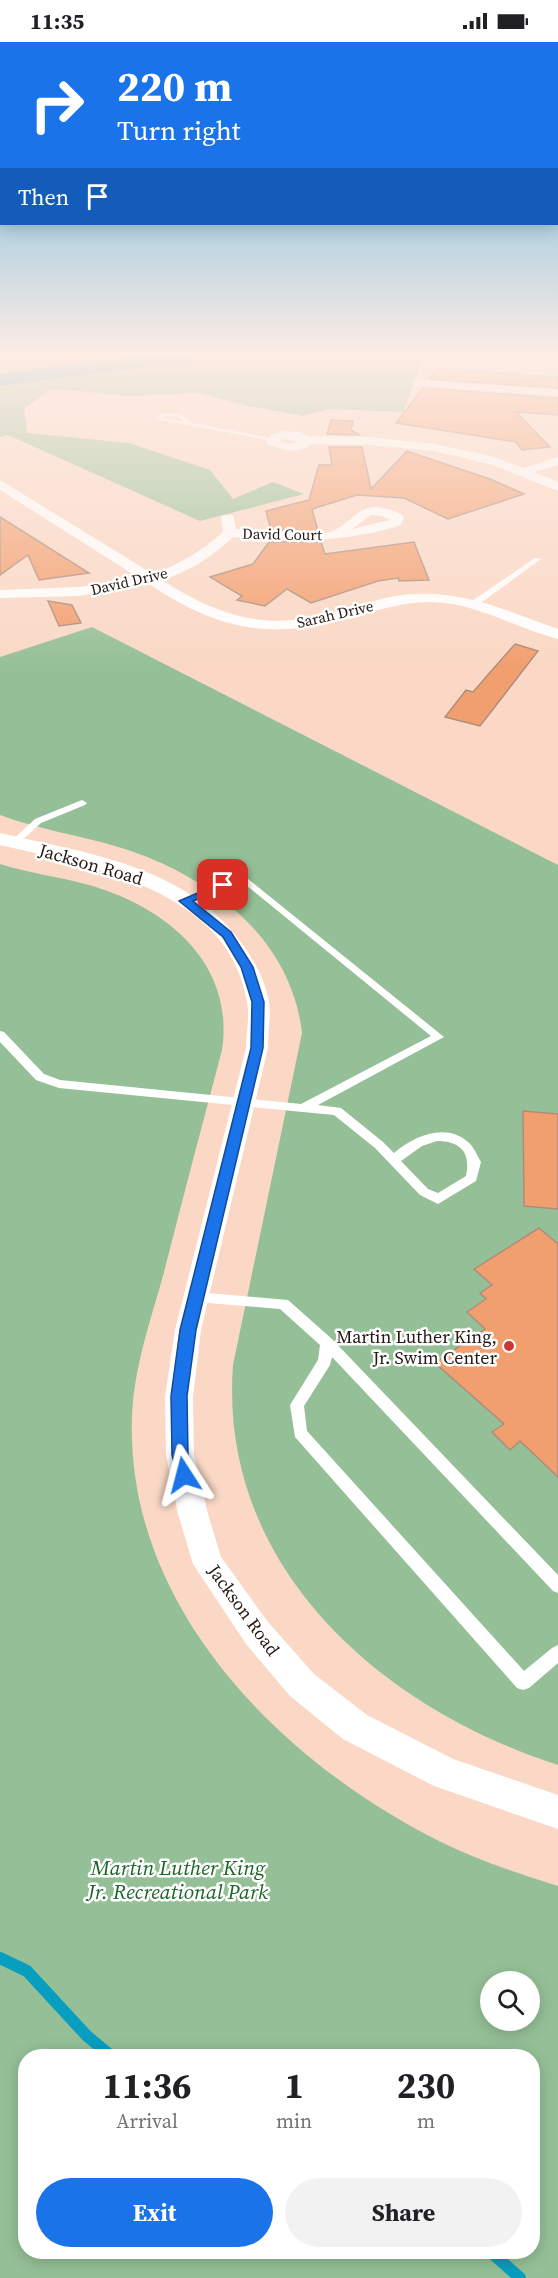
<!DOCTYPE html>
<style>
body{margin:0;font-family:"Source Serif 4",serif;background:#f2f2f2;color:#202124;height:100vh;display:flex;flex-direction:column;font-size:22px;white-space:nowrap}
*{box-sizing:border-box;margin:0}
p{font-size:20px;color:#757577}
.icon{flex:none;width:33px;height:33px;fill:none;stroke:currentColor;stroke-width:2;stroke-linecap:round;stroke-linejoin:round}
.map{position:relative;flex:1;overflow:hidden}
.sheet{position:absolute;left:18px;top:2007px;width:522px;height:210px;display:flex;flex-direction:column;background:#fff;border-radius:24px;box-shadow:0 3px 15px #0003}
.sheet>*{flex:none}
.top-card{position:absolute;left:0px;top:0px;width:558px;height:183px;box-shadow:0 3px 15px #0003;background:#1a73e8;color:#fff;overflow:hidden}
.fabs{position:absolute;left:480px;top:1929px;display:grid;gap:12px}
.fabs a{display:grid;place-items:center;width:60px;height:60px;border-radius:50%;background:#fff;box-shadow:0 3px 15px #0003;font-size:30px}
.pin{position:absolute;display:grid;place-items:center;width:51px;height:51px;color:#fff;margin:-26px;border-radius:12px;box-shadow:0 3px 9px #0006}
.me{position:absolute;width:66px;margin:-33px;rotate:351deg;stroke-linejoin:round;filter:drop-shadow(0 0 4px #0008)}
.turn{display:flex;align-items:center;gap:21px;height:126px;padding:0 18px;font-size:27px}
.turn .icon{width:78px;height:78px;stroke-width:2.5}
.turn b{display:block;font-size:42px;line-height:51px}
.then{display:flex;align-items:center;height:57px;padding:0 18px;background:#0003;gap:12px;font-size:22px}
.eta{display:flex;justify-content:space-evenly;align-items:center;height:102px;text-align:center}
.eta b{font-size:36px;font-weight:700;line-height:42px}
.action{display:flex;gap:12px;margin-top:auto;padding:12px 18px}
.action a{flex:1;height:69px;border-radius:36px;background:#1a73e8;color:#fff;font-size:24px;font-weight:700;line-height:69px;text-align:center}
.action a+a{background:#f2f2f2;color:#202124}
.status{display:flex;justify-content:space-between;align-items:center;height:42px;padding:0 30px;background:#fff;direction:ltr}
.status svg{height:16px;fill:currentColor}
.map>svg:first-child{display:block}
</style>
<div class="status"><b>11:35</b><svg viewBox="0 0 49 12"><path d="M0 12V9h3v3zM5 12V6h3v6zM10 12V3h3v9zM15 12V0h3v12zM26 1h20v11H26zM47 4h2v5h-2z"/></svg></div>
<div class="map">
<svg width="558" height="2236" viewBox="0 0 558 2236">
<rect width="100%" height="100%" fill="#fad8c5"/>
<g fill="#95c097" fill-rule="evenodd">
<path d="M0,313H417L416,315L424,316L403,370L329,367L303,374L248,364L200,351L129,354L51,347L24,367L27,391L129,401L210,428L233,457L273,440L304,452L200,479L8,393L0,395Z"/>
<path d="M92,585L558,823V1723C381,1666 218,1525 233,1323L302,991C291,893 204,830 115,804C77,793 38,787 0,773V615Z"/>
<path d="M0,822C29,831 60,835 89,843C166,865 235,921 222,1008C202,1084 182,1159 163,1234C150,1280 134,1326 132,1374C125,1565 280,1719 439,1799C477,1818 517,1831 558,1844V2236H0ZM490,1940H530V1978H490ZM26,2014H532V2210H26Z"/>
</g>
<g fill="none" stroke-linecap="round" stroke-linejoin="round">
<g stroke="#089ec0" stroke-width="12">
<path d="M0,1916L27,1929L87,1994L111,2014"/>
<path d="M491,2210L520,2236"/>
</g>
<path fill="#089ec0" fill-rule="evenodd" d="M144,313H200L197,317L190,319L0,344V332Z"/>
</g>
<g fill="#f29f6f" stroke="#ac8d7c" stroke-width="1.5">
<path d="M437,327L558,335V346L430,337Z"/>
<path d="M423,346L558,356V373L516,370L550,405L522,408L516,400L396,381Z"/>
<path d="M331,378L353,379L351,388L359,393L327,392Z"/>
<path d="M329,405H362L371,447L407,409L490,437L524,452L448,477L404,456L357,453L312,467L318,489L271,488L266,469L309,458L319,423H332Z"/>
<path d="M0,475L16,485L89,531L39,538L28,513L0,533Z"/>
<path d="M269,500H321L325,512L414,500L429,538L399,539L398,536L378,539L311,561L287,547L265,564L237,558L242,554L210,535L253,522Z"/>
<path d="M48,559L72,563L81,581L59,584Z"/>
<path d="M515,602L538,609L480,684L445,675L466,648L473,650Z"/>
<path d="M523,1069L558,1072V1167L524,1164Z"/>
<path d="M539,1186L558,1202V1435L520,1399L510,1408L492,1390L504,1382L435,1321L485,1287L467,1270L486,1257L480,1251L492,1243L474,1227Z"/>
</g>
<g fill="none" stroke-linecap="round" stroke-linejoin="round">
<g fill="#fff" fill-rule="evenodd">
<path d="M167,371L181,372L192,381L276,397L273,399L156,377L157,373ZM167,374H177L185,380L162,376Z"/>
<path d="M535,516L541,517L478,563H472V559Z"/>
<path d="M82,758L87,761L85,763L41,781L18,802L15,803L10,800L35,777Z"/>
<path d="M242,832L444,995L318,1063L341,1066L383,1100L394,1111C413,1094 446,1080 468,1100C474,1105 477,1113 481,1120L476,1139L438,1162L420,1153L375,1106L334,1073L59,1046L36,1038L0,1000V989L4,990L44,1032L60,1038L301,1062L431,994L241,839L188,861H182L180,859ZM437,1099C461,1099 471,1111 466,1134L438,1151L428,1147L401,1119L422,1104Z"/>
<path d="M196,1250L288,1258L332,1297L558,1533V1551L553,1549L332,1315L330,1323L304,1364L307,1389L524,1629L552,1606L558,1603V1621L529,1646L523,1648L517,1646L295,1395L290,1363L318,1318L320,1303L280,1267L196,1260L191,1259L189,1255L191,1251Z"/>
</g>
<g fill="#fff" fill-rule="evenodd">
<path d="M417,338L558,348V354L413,343V339Z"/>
<path d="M283,389L300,390L308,394L371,395L434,402L491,414L523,426L558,415V423L534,430L558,440V449L493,423L434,409L371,403L312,402L303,407L290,409L268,403L266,400L271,393ZM284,397L299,400L290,402L279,399Z"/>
<path d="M0,438L153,532C180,522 202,509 223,490L221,476L223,473H233L236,487C257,489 312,495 330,490C354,482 356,459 387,467C394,469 400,471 404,475L401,483C345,501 291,500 233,495C212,515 190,529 162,538C221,576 267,589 336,570C363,563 389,552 417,552C467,550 511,570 558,587V597C515,586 477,561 432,560C398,560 370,571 338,579C262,598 212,584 149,542L79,554L0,556V548L79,545L139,536L0,448ZM371,473L382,474L390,478L352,487Z"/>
<path d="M0,791C85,811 184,823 240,899C254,918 265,937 269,960C271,975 268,991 268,1006L201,1288L193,1355L194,1413L208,1472L221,1515L268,1580L314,1632L367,1673L453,1717L558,1753V1787L434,1744L343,1697L290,1654L246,1602L193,1522L178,1472L166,1413L165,1355L175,1288L246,1006C246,991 250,975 247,960C229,847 90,824 0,803Z"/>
</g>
<path fill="#d79a4e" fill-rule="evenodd" d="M524,313H558V319L531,317Z"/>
</g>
<linearGradient id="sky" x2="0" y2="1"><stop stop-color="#4eabd8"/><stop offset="0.5" stop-color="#fdede5"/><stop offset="1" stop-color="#fdede5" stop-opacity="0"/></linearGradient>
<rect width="558" height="626" fill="url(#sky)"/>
<path fill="#1a73e8" stroke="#114b97" stroke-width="1.5" d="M223,840L227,841V845L193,859L231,890L253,925L264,960L263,1006L196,1288L187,1354L188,1413L193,1433L190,1438L184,1440L178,1438L172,1413L171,1354L180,1288L251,1006L252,960L241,925L223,895L179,859Z"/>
<circle fill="#c83936" stroke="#fff" stroke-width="2" cx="509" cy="1304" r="6"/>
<g text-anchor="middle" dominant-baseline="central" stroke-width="5" stroke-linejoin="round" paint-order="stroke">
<g font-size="15" fill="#241811" stroke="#fff">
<text transform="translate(282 492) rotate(1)">David Court</text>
<text transform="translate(129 539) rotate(-13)">David Drive</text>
<text transform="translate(335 572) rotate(-13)">Sarah Drive</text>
</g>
<g font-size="18" fill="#241811" stroke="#fff">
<text transform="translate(91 822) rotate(16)">Jackson Road</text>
<text transform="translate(244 1568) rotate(54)">Jackson Road</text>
</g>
<g font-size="18" fill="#241811" stroke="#fff" text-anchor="end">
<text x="497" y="1294">Martin Luther King,<tspan x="497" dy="21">Jr. Swim Center</tspan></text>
</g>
<g font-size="21" font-style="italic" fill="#1c6528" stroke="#fff">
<text x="178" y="1825">Martin Luther King<tspan x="178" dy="24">Jr. Recreational Park</tspan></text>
</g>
</g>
</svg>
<div class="fabs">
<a><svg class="icon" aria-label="search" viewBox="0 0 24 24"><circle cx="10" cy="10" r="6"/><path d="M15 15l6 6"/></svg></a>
</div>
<div class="pin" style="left:223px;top:843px;background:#d93025"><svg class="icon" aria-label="arrive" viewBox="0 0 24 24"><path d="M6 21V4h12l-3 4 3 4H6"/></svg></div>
<svg class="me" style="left:184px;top:1433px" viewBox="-20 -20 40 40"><path d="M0-17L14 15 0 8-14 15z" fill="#1a73e8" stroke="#fff" stroke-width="4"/></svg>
<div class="top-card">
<div class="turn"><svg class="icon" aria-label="right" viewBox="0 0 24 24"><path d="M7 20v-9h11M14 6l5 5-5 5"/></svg><div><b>220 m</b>Turn right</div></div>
<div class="then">Then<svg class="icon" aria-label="arrive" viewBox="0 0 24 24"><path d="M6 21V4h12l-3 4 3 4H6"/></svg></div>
</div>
<section class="sheet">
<div class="eta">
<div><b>11:36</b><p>Arrival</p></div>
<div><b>1</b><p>min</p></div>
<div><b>230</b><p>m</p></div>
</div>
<div class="action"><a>Exit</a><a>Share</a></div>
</section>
</div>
